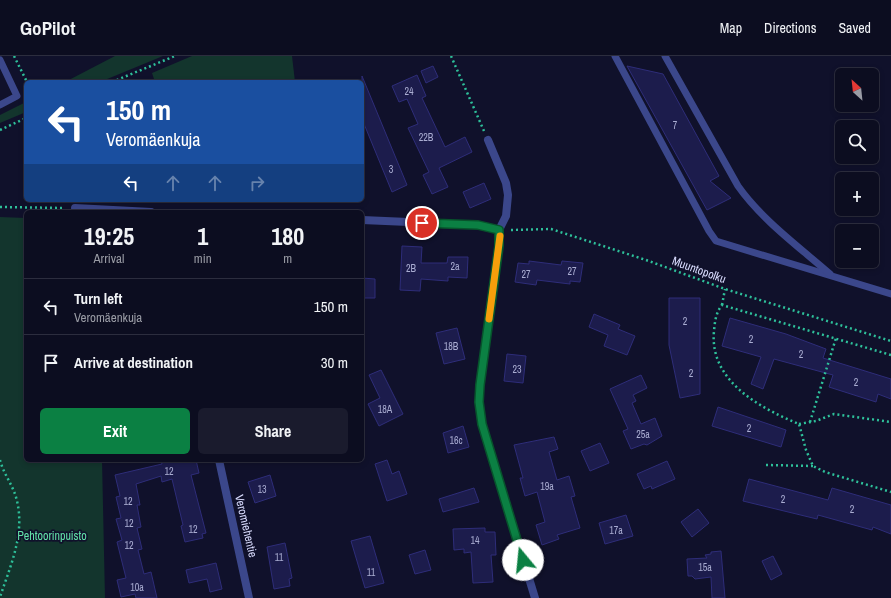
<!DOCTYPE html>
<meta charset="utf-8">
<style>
body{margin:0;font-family:"Archivo Narrow",sans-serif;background:#1a1b2d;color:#f1f3f6;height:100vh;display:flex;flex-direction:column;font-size:15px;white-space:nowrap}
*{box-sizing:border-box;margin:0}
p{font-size:13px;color:#9a9ca5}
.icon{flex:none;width:22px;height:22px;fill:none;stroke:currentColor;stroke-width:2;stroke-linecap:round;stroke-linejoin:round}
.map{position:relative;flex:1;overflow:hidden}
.side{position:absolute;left:24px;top:154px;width:340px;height:252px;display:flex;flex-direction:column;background:#0c0d20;border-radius:6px;box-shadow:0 2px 6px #0003,0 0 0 1px #2c2d3e}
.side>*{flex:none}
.hud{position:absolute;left:24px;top:24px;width:340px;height:122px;border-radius:6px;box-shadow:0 2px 6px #0003,0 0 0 1px #2c2d3e;background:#1a4fa0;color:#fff;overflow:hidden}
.needle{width:26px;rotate:333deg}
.controls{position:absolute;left:835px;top:12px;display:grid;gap:8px}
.controls a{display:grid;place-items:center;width:44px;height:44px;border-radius:6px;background:#0c0d20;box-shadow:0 2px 6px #0003,0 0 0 1px #2c2d3e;font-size:20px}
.pin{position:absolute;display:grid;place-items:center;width:34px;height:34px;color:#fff;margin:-17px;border:2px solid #fff;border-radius:50%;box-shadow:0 1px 4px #0007}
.me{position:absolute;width:44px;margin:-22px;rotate:343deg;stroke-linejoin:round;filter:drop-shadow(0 0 3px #0008)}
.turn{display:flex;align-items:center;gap:14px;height:84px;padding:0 16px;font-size:18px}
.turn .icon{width:52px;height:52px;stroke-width:2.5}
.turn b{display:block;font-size:28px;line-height:34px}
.lanes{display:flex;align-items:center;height:38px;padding:0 16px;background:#0003;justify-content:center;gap:20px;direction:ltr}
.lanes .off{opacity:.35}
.eta{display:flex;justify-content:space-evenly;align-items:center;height:68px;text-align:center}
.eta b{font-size:24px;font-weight:700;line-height:28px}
.button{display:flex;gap:8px;margin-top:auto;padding:8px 16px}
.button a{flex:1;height:46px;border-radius:6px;background:#0b8043;color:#fff;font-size:16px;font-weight:700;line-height:46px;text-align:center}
.button a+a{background:#1a1b2d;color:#f1f3f6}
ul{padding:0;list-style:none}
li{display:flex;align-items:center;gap:12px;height:56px;padding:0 16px;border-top:1px solid #2c2d3e}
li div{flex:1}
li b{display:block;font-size:15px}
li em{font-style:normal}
header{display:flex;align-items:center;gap:24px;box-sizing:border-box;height:56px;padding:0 20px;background:#0c0d20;border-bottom:1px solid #2c2d3e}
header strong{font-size:19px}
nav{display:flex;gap:22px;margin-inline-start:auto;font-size:14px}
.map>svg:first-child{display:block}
</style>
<header>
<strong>GoPilot</strong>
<nav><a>Map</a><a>Directions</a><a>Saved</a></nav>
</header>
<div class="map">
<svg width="891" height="542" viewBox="0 0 891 542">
<rect width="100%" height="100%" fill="#10112b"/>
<g fill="#13352d">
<path d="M115,0H163L100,26H65Z"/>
<path d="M192,0H292L295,26H155L152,17Z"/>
<path d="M26,46V56L0,67V59Z"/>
<path d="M0,161L26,162V404H102L105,542H0Z"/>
</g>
<g fill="#1c1c4c" stroke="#2e2d79">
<path d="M433,10L438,21L426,27L421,15Z"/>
<path d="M627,10L663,18L719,120L710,125L731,142L707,154Z"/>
<path d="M417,19L426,40L422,42L445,91L465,81L472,96L439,112L448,131L432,138L423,119L429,116L408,72L418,68L407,43L399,46L392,30Z"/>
<path d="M362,20L407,129L392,136L362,63Z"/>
<path d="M484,127L491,143L470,152L463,136Z"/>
<path d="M402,190L422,191L421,207H447L448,201H468L467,222L448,221V225L421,223L420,235L400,234Z"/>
<path d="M529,205L561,209L562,205L583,207L580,226L570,225V228L537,224L536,229L515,226L518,207L529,208Z"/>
<path d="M362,222L375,223V242H362Z"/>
<path d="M669,242H700V338L680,342L669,289Z"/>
<path d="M594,258L620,269L618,273L635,280L627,299L604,290L608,279L589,271Z"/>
<path d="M730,262L786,278L826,293L823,302L891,323V343L878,338L876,346L829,331L833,319L774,303L763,333L751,328L761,301L722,290Z"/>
<path d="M457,272L465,303L444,308L436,277Z"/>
<path d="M507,298L526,300L523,327L504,325Z"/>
<path d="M381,314L403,358L379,370L368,348L380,342L369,319Z"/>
<path d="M641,319L647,332L633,339L636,345L632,347L641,368L655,362L662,380L647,389L644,388L631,393L623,375L628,373L610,333Z"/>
<path d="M718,351L786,374L781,391L712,370Z"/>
<path d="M463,370L469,391L448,397L443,377Z"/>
<path d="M554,381L558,393L549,396L557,424L569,420L575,440L571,441L580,472L557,479L559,483L542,489L536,469L545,466L537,436L525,440L520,422H523L514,389Z"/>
<path d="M600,387L609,407L590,415L581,395Z"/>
<path d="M161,404H196L199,417L191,419L206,477L202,478L203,482L185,486L181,470L183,469L172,423L162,426L161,420L136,428L140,449H137L141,471L137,472L142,493L138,494L144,518L151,516L157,542H136L135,538L121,541L117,524L126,522L117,486L122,484L116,463L121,462L116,441L120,440L115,419L162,408Z"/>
<path d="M387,404L392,418L399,415L407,438L387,445L375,408Z"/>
<path d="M667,405L675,423L652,433L651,430L644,433L637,418Z"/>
<path d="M270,419L276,440L255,447L248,426Z"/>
<path d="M749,423L828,444L832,432L891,449V478L873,471L872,474L818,459L817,463L743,445Z"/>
<path d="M474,432L479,446L443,456L439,443Z"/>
<path d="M698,453L709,467L692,481L681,466Z"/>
<path d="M626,459L633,480L605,488L599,467Z"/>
<path d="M485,472V476H495L496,499H491L493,526L473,527L471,496L464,497V493L454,494L453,473Z"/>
<path d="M370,480L384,527L365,532L351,485Z"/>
<path d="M285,487L292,522L289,523L290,530L274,533L267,491Z"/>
<path d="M425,494L431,514L415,518L409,499Z"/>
<path d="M721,495L725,542H712L711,521L695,523L692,520H688L687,503L707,502L705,499L711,498V496Z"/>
<path d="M773,500L782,518L771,524L762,505Z"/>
<path d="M216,507L222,533L210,536L207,523L189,527L186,514Z"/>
</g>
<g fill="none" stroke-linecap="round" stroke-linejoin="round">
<g stroke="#2ec09a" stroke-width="2.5" stroke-dasharray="2 3" stroke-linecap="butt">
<path d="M14,0L27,26"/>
<path d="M451,0L484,75"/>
<path d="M112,26L175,0"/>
<path d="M0,74L26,62"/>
<path d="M0,151L65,152"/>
<path d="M511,174L551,173L646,204L725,233L891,285"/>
<path d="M722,249L725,233"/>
<path d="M891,299L722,249C716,257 715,264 714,275C709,325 760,352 799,368L806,394L813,410L825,416L891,436"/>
<path d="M810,366L836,282"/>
<path d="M799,368L816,365L834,358L891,366"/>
<path d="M0,404C3,416 11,427 15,438C27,474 11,508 0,541"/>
<path d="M766,409L813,410"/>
</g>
<g stroke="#3b478b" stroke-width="7">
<path d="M615,0L709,175L716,185L891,238"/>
<path d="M665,0L738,130C762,164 798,190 830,218"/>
<path d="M0,4L17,40L0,49"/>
</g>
<g stroke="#3b478b" stroke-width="8">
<path d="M488,84L506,127L508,139L506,160L499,174V191L480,329L479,346L482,368L535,542"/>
<path d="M75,152L151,156"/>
<path d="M362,164L478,169L499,174"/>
<path d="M219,404L249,542"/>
</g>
</g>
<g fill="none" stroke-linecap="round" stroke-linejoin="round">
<defs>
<path id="route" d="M422,167L478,169L499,174V190L480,329L479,346L482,368L523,504"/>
</defs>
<use href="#route" stroke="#07532c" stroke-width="10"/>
<use href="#route" stroke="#0b8043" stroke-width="7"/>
<path stroke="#f59e0b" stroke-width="7" d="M489,263L500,180"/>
</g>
<g text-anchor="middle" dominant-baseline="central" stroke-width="3.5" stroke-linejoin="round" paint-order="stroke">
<g font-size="10" fill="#aaadd2">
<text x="409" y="35">24</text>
<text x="675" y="69">7</text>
<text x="426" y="81">22B</text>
<text x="391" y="113">3</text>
<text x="455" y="210">2a</text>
<text x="411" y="212">2B</text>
<text x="572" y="215">27</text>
<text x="526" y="218">27</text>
<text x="685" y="265">2</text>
<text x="751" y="283">2</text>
<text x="451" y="290">18B</text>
<text x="801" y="298">2</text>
<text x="517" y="313">23</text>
<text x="691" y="317">2</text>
<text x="856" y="326">2</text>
<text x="385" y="353">18A</text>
<text x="749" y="372">2</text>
<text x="643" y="378">25a</text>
<text x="456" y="384">16c</text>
<text x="169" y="415">12</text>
<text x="547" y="430">19a</text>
<text x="262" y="433">13</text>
<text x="783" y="443">2</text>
<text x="128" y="445">12</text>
<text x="852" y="453">2</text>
<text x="129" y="467">12</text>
<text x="193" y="473">12</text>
<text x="616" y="474">17a</text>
<text x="475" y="484">14</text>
<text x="129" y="489">12</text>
<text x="279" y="501">11</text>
<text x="705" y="511">15a</text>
<text x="371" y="516">11</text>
<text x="137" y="531">10a</text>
</g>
<g font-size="12" fill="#daddff" stroke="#10112b">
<text transform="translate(699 214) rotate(20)">Muuntopolku</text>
<text transform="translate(246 470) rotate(77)">Veromiehentie</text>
</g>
<g font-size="12" fill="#62e3a9" stroke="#10112b">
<text x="52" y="480">Pehtoorinpuisto</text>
</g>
</g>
</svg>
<div class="controls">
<a><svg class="needle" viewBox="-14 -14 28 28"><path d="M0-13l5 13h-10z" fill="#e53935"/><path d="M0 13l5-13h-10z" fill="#9a9ca5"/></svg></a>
<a><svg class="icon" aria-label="search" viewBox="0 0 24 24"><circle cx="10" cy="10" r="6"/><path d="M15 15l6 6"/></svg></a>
<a>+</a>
<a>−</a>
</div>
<div class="pin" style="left:422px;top:167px;background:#d93025"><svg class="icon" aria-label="arrive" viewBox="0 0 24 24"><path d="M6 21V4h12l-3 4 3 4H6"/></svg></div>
<svg class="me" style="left:523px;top:504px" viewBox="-20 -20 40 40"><circle r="19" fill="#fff"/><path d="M0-13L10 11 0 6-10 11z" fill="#0b8043"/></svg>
<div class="hud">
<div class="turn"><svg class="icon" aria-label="left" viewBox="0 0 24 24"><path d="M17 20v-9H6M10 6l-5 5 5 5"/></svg><div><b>150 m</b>Veromäenkuja</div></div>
<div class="lanes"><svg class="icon" aria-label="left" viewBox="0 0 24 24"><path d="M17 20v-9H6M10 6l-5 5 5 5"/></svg><svg class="icon off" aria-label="ahead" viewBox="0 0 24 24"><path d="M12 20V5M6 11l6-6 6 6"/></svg><svg class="icon off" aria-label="ahead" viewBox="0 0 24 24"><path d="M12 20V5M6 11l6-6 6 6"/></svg><svg class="icon off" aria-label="right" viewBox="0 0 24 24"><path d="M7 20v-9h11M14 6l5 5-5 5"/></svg></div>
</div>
<section class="side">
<div class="eta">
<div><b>19:25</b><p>Arrival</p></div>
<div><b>1</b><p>min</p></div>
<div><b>180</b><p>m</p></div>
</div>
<ul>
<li><svg class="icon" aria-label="left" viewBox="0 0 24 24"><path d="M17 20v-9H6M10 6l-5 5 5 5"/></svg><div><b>Turn left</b><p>Veromäenkuja</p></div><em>150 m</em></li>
<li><svg class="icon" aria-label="arrive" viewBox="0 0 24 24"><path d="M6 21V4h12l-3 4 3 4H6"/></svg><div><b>Arrive at destination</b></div><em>30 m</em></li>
</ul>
<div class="button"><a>Exit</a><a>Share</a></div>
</section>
</div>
